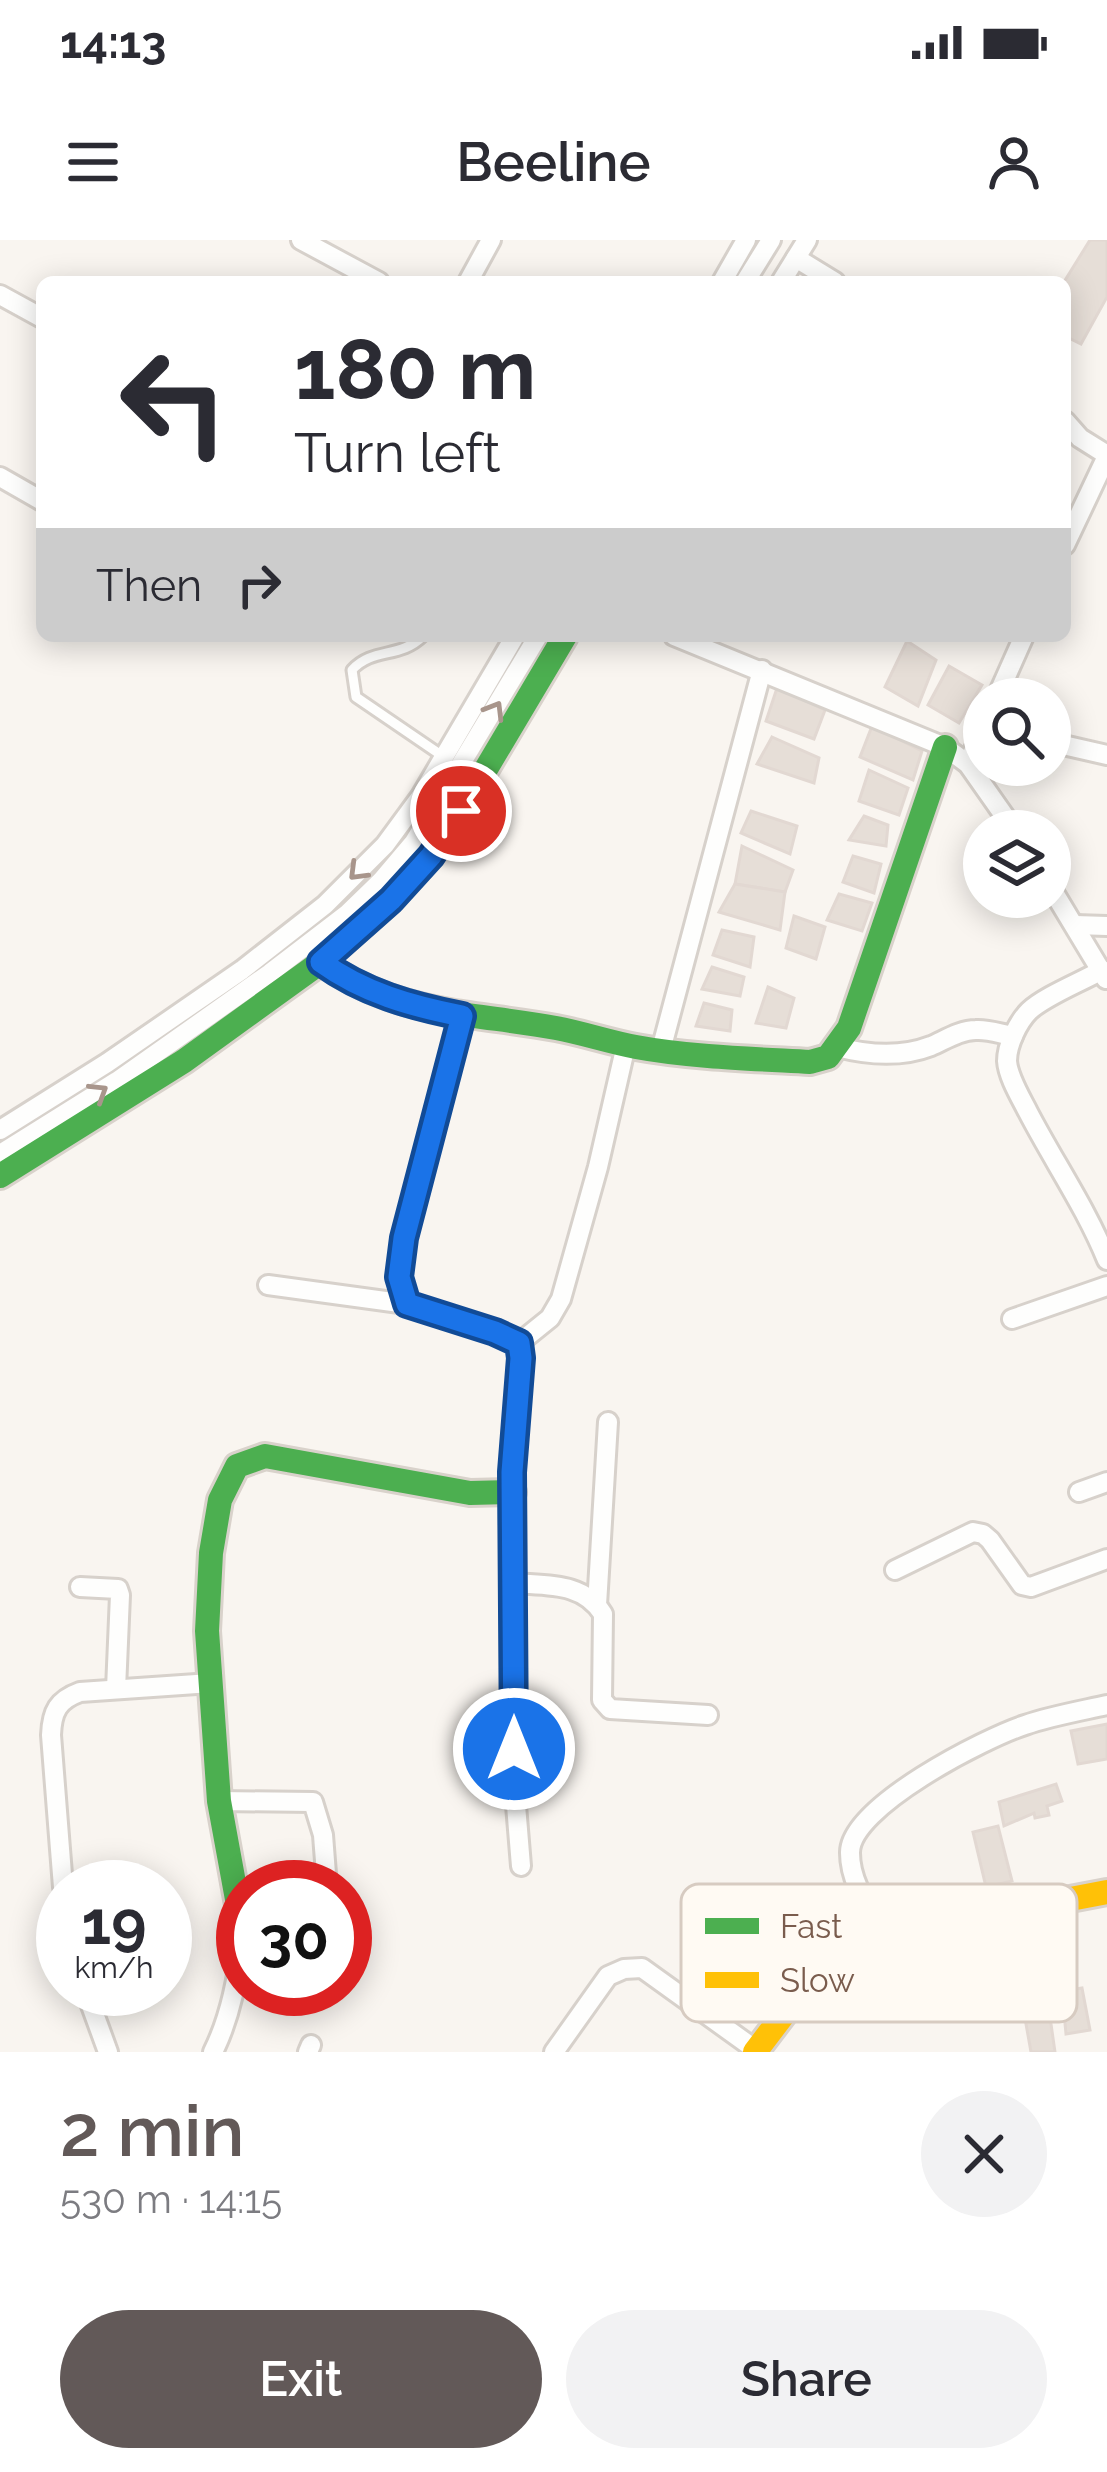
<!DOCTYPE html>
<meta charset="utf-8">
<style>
body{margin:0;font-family:Raleway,sans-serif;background:#f2f2f3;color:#2b2b33;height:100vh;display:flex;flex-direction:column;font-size:45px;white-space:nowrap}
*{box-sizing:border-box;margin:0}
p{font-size:39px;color:#7c7c81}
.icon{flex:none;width:66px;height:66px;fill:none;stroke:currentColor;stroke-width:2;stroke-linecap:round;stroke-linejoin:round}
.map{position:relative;height:1812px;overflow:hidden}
.panel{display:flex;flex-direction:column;background:#fff;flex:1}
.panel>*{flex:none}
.top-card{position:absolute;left:36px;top:36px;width:1035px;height:366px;border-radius:18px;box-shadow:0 6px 30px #0003;background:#fff;color:#2b2b33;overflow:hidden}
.tools{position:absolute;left:963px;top:438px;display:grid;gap:24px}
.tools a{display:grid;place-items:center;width:108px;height:108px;border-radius:50%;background:#fff;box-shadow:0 6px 30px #0003;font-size:60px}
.speed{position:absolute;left:36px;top:1620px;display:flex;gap:24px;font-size:60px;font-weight:700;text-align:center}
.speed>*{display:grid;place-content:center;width:156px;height:156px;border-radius:50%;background:#fff;box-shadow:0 6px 30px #0003;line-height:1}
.speed small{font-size:30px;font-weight:400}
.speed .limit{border:18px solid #d22;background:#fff;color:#111}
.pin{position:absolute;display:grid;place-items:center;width:102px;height:102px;color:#fff;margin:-51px;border:6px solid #fff;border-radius:50%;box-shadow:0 3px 12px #0007}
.me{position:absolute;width:132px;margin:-66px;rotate:0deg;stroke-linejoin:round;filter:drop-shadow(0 0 9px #0008)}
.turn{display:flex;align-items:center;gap:42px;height:252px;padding:0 60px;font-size:54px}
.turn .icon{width:156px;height:156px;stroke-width:2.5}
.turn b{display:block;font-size:84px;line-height:102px}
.then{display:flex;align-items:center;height:114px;padding:0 60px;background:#0003;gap:24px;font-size:45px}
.round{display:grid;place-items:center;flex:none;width:126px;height:126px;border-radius:63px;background:#f2f2f3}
.head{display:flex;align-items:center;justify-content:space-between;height:204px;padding:0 60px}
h1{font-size:72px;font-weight:600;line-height:90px;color:#625958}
.button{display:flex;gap:24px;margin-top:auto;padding:24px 60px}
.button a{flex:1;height:138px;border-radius:72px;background:#625958;color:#fff;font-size:48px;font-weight:600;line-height:138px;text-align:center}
.button a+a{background:#f2f2f3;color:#2b2b33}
.status{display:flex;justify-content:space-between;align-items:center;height:84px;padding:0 60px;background:#fff;direction:ltr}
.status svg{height:33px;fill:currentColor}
header{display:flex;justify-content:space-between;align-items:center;height:156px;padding:0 60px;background:#fff;font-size:54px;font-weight:600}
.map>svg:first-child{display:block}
</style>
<div class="status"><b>14:13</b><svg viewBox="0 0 49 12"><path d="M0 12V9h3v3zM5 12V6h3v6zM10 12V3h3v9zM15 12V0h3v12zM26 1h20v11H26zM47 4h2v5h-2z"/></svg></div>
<header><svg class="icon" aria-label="menu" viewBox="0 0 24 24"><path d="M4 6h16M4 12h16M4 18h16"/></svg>Beeline<svg class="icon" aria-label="person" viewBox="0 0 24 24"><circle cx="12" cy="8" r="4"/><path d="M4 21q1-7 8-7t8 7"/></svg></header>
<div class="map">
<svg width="1107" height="1812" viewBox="0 0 1107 1812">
<rect width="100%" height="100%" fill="#f9f5f0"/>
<g fill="#e6ded7" stroke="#e2d8d2" stroke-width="3">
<path d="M1090,0H1107V57L1081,104L1065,96L1064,42Z"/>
<path d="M907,401L936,420L918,466L885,447Z"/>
<path d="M949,426L982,445L959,483L928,465Z"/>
<path d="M777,448L825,470L814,499L766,481Z"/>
<path d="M872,486L922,511L913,540L860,517Z"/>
<path d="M772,497L819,518L814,543L757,524Z"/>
<path d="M869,530L908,548L899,575L859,561Z"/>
<path d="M751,571L797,586L790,614L741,593Z"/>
<path d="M864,576L888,585L886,606L849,600Z"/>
<path d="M742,606L793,630L785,652L735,644Z"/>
<path d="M853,616L881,624L874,653L843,642Z"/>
<path d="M735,644L785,652L780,690L719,672Z"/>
<path d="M839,654L872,663L862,691L827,680Z"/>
<path d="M794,676L825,687L816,719L786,708Z"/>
<path d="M722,690L754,697L750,727L713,715Z"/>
<path d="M712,727L744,737L740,756L702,749Z"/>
<path d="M768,747L794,758L786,788L756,783Z"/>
<path d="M704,763L732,770L730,791L696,786Z"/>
<path d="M1107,1484V1519L1078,1524L1071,1491Z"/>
<path d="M1056,1544L1062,1561L1047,1566L1049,1575L1035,1578L1034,1573L1004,1586L999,1562Z"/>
<path d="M998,1586L1012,1641L986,1647L973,1592Z"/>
<path d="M1082,1748L1090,1790L1066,1794L1062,1751Z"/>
<path d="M1021,1756H1047L1055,1812H1031Z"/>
</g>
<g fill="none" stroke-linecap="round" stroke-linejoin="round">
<defs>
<path id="lane" d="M423,396C400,419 373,407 352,430L356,457L444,517"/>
<g id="street">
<path d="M301,0L379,42"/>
<path d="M796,18L835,42"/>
<path d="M468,42L491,0"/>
<path d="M722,42L746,0"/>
<path d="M745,42L771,0"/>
<path d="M781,42L807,0"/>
<path d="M0,55L42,78"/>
<path d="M1065,181L1080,198L1107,215"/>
<path d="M0,237L42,261"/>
<path d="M1065,305L1107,216"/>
<path d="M674,396L945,507L968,524L1015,591"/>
<path d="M996,459L1024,396"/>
<path d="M1050,502L1107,515"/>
<path d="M968,524L984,486"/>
<path d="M1050,646L1106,739"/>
<path d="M1075,685L1107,686"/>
<path d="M1102,730C1081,742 1045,756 1029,771C1018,782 1007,805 1007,821C1008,837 1021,858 1028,872C1054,922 1086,968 1107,1020"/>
<path d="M837,807C868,815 900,818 931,806C945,800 960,790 976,790C988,789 1001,794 1013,796"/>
<path d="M661,810L762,430"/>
<path d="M0,890L107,823L242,730L325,665L385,605L421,556L515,396"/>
<path d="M0,914L117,841L270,733L347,674L381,641L414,602L538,396"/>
<path d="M268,1045L407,1064L495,1092L519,1103"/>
<path d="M407,1064L399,1037L404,998L462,776"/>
<path d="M1012,1079L1107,1046"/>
<path d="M519,1103L521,1118L512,1232L515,1553L521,1626"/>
<path d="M519,1103L550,1078L561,1059L598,927L626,805"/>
<path d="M1079,1252L1107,1242"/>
<path d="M895,1330L973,1292L983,1294L990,1300L1022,1345L1031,1347L1107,1319"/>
<path d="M513,1343C548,1346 583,1342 603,1374L602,1460L610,1469L708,1475"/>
<path d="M80,1347L118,1349L120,1355L116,1449"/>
<path d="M597,1365L608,1182"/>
<path d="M219,1561L313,1562L323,1595L327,1647"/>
<path d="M63,1647L51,1495C52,1471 58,1460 80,1452L211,1443"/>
<path d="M882,1690C868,1666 850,1642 850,1613C849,1567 985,1498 1025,1485C1051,1476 1080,1471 1107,1465"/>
<path d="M85,1749L108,1812"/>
<path d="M213,1812C231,1776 238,1735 243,1695"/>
<path d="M308,1812L311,1805"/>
<path d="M554,1812L608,1736L624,1729L642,1728L756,1810"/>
</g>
<g id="fast">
<path d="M321,722C397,776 469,772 556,788C583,793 609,802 636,807C689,817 756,819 810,822L828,817L849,788L945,507"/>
<path d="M0,936L184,821L321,722L391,660L431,616L461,571L565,396"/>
<path d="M243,1692L219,1561L207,1391L211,1313L220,1260L237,1226L265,1216L470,1253L513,1252"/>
</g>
<path id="slow" d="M755,1812L793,1762L838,1717L882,1690L997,1673L1107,1652"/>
</defs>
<use href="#lane" stroke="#d7d1cb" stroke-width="15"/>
<use href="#street" stroke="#d7d1cb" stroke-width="24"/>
<use href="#fast" stroke="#d9d2cb" stroke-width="30"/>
<use href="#slow" stroke="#d9d2cb" stroke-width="30"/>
<use href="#lane" stroke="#fefefd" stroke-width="9"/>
<use href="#street" stroke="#fefefd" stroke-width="18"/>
<use href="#fast" stroke="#4caf50" stroke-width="24"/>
<use href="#slow" stroke="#ffc107" stroke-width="24"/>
</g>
<defs><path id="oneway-chevron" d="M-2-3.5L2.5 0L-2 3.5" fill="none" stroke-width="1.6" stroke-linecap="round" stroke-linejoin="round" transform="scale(3)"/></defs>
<g stroke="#a8958b">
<use href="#oneway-chevron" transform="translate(495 470) rotate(-59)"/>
<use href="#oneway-chevron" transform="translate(357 632) rotate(135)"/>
<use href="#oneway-chevron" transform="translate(99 852) rotate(-32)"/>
</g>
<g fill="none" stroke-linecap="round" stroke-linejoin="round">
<defs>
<path id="route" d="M461,571L431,616L391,660L321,722C364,753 411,766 462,776L404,998L399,1037L407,1064L495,1092L519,1103L521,1118L512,1232L514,1509"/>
</defs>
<use href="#route" stroke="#114b97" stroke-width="30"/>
<use href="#route" stroke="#1a73e8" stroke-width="21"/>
</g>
<rect x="681" y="1644" width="396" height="138" rx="18" fill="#fffaf3" stroke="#d7cbc1" stroke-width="3"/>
<rect x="705" y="1678" width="54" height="16" fill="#4caf50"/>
<rect x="705" y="1732" width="54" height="16" fill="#ffc107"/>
<g font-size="33" fill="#7a5c4d">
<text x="780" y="1698">Fast</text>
<text x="780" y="1752">Slow</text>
</g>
</svg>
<div class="tools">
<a><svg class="icon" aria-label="search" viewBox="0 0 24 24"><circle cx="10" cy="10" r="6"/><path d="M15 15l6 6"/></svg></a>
<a><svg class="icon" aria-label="layers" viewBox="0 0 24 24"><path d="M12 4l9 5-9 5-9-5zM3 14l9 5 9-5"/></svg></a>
</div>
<div class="speed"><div>19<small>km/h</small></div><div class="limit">30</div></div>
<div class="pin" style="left:461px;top:571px;background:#d93025"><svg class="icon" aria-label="arrive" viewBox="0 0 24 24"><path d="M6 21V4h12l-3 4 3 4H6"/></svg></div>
<svg class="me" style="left:514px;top:1509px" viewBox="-20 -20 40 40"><circle r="17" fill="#1a73e8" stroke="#fff" stroke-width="3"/><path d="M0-11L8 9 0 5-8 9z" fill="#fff"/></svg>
<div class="top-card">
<div class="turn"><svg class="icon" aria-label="left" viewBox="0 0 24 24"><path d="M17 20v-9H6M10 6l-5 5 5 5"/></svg><div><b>180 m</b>Turn left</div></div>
<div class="then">Then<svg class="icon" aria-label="right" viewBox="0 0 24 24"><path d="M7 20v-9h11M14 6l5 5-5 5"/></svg></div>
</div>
</div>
<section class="panel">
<div class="head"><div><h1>2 min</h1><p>530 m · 14:15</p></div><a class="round"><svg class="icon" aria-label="close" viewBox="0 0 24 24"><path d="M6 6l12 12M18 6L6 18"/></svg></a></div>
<div class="button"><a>Exit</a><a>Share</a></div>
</section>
